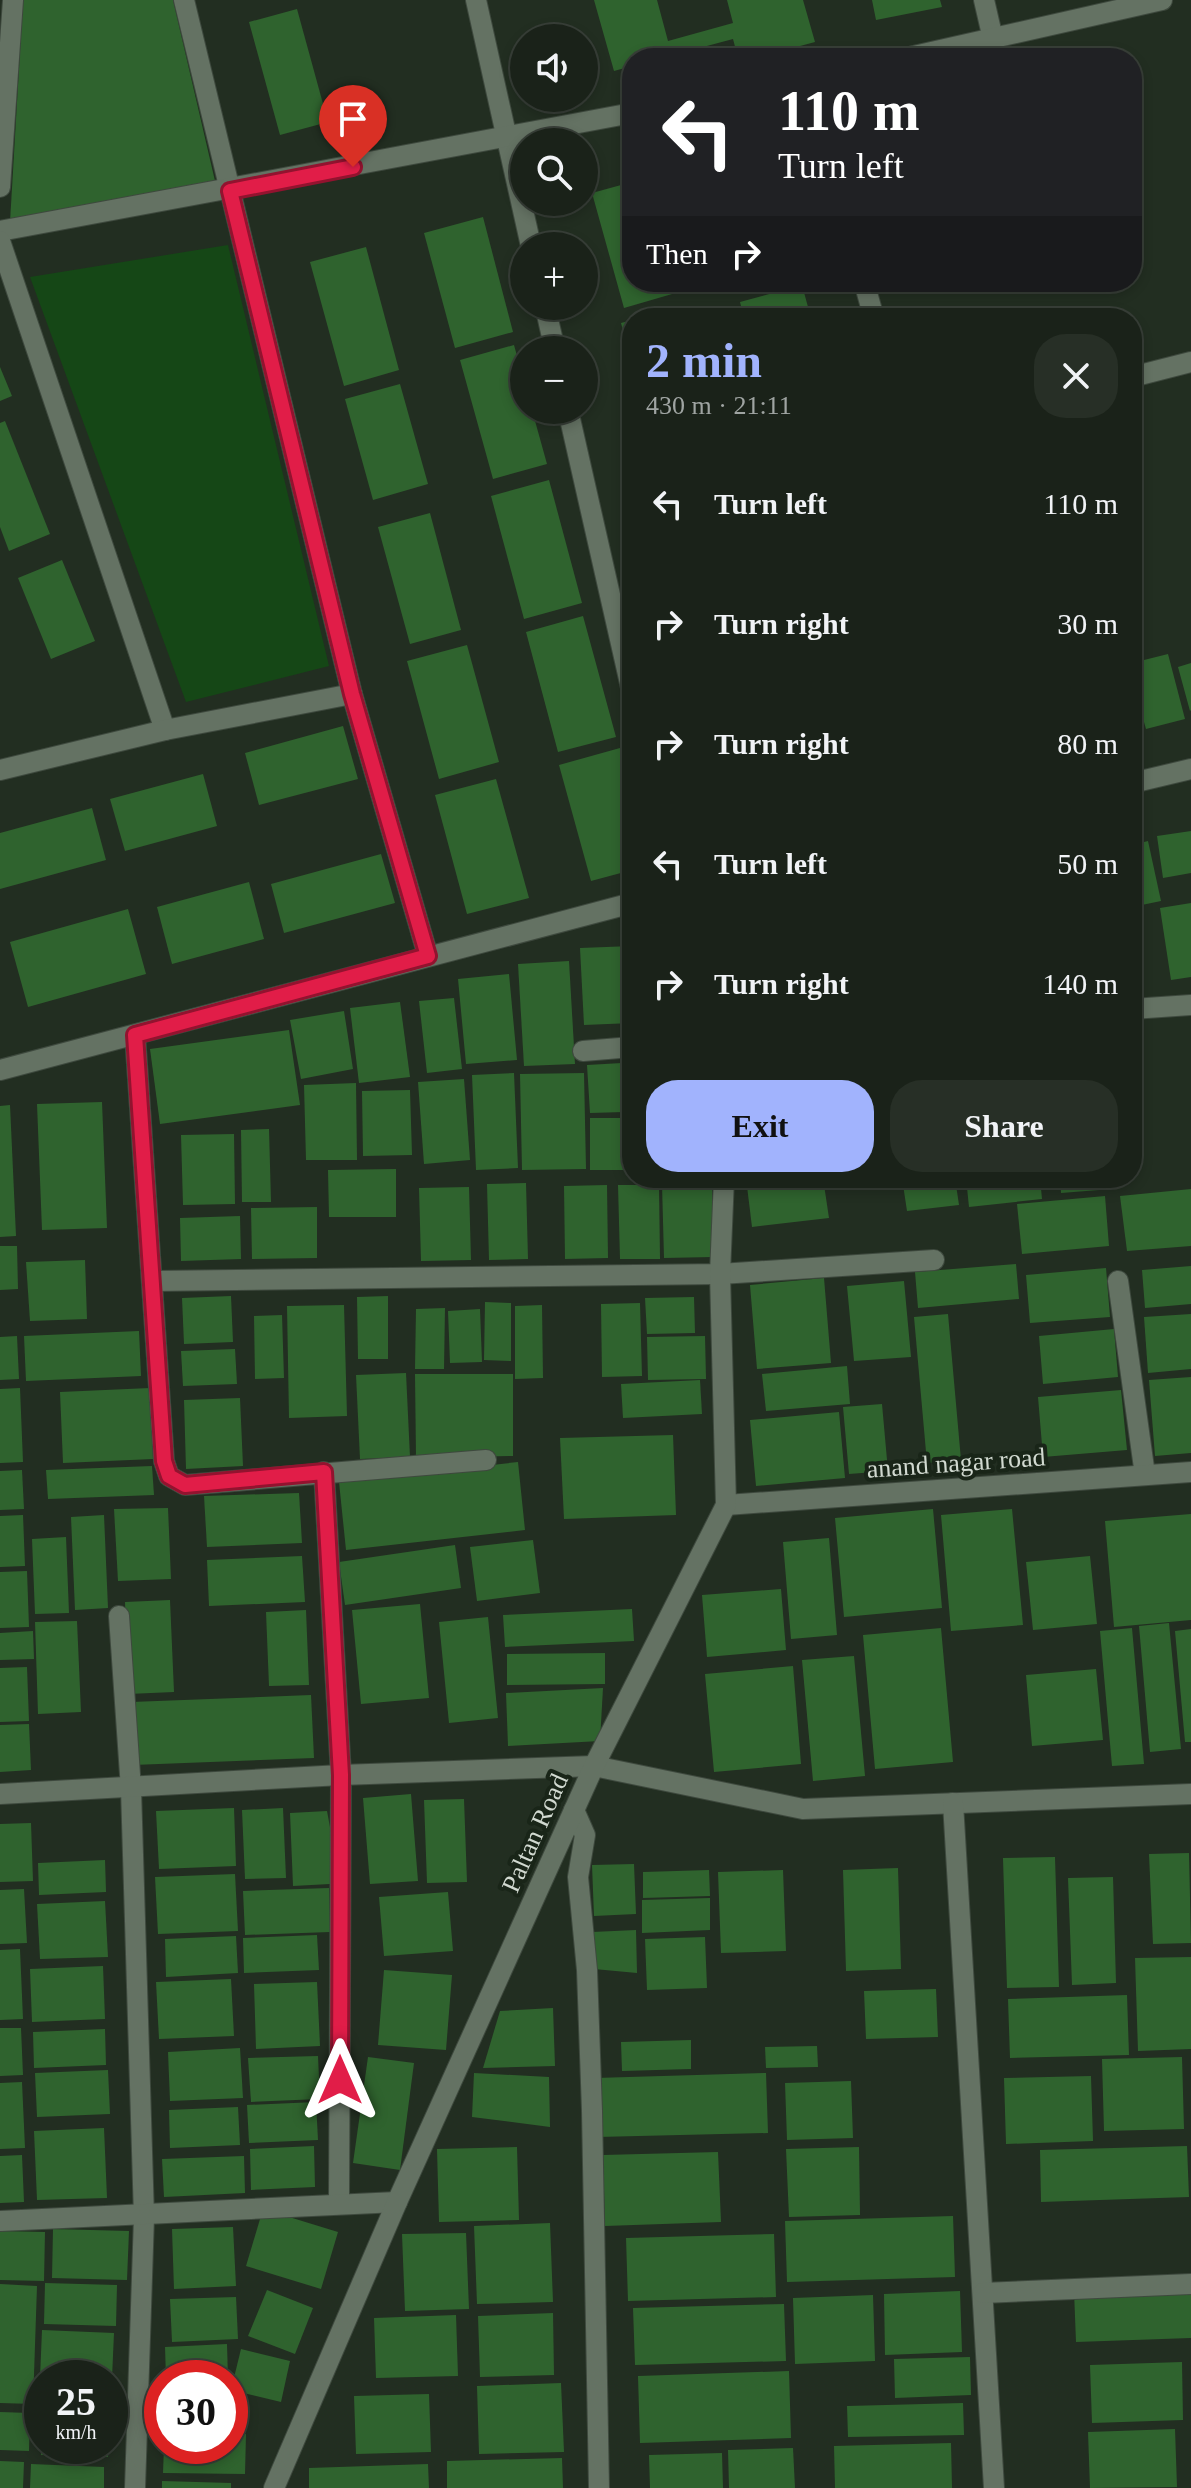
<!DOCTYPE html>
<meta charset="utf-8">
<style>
body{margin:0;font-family:Georgia,serif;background:#272f26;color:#f1f3f6;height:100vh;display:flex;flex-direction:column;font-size:30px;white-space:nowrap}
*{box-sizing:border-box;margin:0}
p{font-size:26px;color:#9fa4a2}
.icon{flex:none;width:44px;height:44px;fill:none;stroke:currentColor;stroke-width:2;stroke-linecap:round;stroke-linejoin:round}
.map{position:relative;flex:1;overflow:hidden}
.details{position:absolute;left:622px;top:308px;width:520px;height:880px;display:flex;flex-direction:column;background:#1a2219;border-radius:32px;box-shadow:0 4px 12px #0003,0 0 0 2px #383f38}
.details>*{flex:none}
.hud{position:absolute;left:622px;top:48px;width:520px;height:244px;border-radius:32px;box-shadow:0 4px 12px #0003,0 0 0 2px #383f38;background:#202124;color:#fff;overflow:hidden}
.controls{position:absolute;left:510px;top:24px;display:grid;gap:16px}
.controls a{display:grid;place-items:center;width:88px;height:88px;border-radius:50%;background:#1a2219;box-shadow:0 4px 12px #0003,0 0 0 2px #383f38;font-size:40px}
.speed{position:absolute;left:24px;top:2360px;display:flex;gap:16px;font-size:40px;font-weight:700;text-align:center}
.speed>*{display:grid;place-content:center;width:104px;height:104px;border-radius:50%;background:#1a2219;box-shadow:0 4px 12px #0003,0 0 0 2px #383f38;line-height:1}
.speed small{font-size:20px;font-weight:400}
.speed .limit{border:12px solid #d22;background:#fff;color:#111}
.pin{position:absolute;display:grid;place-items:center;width:68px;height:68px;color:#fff;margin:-82px -34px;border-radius:50% 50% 50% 0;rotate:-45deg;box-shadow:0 0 8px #0007}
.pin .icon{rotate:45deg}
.me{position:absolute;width:88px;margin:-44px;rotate:0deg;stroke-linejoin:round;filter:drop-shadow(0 0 6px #0008)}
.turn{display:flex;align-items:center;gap:28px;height:168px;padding:0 24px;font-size:36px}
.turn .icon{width:104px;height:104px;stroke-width:2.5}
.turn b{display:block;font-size:56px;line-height:68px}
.then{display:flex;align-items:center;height:76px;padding:0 24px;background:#0003;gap:16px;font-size:30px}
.round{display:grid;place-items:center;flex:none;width:84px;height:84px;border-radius:32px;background:#272f26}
.headline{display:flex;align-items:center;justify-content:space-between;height:136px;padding:0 24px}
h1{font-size:48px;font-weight:600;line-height:60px;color:#a1b3fd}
.primary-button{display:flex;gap:16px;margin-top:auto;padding:16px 24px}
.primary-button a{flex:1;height:92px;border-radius:32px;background:#a1b3fd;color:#111;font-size:32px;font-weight:600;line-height:92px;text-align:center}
.primary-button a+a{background:#272f26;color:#f1f3f6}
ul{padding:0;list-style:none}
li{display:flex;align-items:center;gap:24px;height:120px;padding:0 24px}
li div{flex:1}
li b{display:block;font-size:30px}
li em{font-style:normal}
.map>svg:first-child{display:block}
</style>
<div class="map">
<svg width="1191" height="2488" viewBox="0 0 1191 2488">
<rect width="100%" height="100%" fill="#222e21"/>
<path fill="#154716" d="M228,245L329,666L186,702L30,277Z"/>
<g fill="#2f632e">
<path d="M23,0H173L215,181L10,222Z"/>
<path d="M594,0H657L668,41L733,23L727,0H803L815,42L755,58H738L733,39L662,58H632V66L614,71Z"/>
<path d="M872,0H940L942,7L876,20Z"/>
<path d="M297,9L328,122L280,135L249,22Z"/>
<path d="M632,182V282H676L679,292L624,308L592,193Z"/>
<path d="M483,217L513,332L455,348L424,233Z"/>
<path d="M366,247L399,370L344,386L310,262Z"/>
<path d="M802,285L811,318H744L740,302Z"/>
<path d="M676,308L678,318H643L642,317Z"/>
<path d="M632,320V360H631L621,323Z"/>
<path d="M514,345L524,381V410H532L547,464L493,479L460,360Z"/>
<path d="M0,367L12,396L0,401Z"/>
<path d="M400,384L428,484L373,500L345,399Z"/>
<path d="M5,421L50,534L9,551L0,527V423Z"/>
<path d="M549,480L582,603L524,619L491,496Z"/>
<path d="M430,513L461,630L410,644L378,527Z"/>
<path d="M62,560L95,641L51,659L18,578Z"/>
<path d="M583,616L616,737L558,752L526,632Z"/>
<path d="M467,645L499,762L439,779L407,661Z"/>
<path d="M1168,654L1185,719L1146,729L1132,680V663Z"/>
<path d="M1191,663V710L1190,711L1178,667Z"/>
<path d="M343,726L358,779L259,805L245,753Z"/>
<path d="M620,748L632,794V870L591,881L559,765Z"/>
<path d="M203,774L217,826L125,851L110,799Z"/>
<path d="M496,779L529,898L467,914L435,795Z"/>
<path d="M92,808L106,860L0,889V833Z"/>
<path d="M1191,831V873L1163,878L1157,836Z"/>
<path d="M1148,841L1161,901L1132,907V845Z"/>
<path d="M381,854L395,903L284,933L271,884Z"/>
<path d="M249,882L264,939L172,964L157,907Z"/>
<path d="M1191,903V977L1171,980L1160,908Z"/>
<path d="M128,909L146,974L28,1007L10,942Z"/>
<path d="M632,946V1023L584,1025L580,948Z"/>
<path d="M569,961L575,1064L524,1066L518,964Z"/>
<path d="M509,974L517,1060L466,1064L458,979Z"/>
<path d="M454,998L462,1069L427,1073L419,1001Z"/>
<path d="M400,1002L410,1077L359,1083L350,1008Z"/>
<path d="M344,1011L353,1069L301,1079L290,1020Z"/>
<path d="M289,1030L300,1105L160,1124L150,1049Z"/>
<path d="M622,1063L624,1112L590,1113L587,1065Z"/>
<path d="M514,1073L518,1168L476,1170L472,1075Z"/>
<path d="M584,1073L586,1169L522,1170L520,1074Z"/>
<path d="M464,1079L470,1160L424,1164L418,1082Z"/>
<path d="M356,1083L357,1160H306L304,1085Z"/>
<path d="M410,1090L412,1155L363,1156L362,1091Z"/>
<path d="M102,1102L107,1228L42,1230L37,1104Z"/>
<path d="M10,1105L16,1236L0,1237V1106Z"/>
<rect x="590" y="1118" width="37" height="52"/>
<path d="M269,1129L271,1202H242L241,1130Z"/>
<path d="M234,1134L235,1204L183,1205L181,1135Z"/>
<path d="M396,1169V1217H329L328,1170Z"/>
<path d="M746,1178H823L829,1218L752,1227Z"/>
<path d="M902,1178H955L959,1205L907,1211Z"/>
<path d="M966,1178H1040L1042,1199L969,1207Z"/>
<path d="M1060,1178H1112V1189L1061,1193Z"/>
<path d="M526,1183L528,1259L489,1260L487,1184Z"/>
<path d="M662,1184H712L713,1257L664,1258Z"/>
<path d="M607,1185L608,1258L565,1259L564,1186Z"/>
<path d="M618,1185H659L660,1259H620Z"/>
<path d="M469,1187L471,1260L421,1261L419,1188Z"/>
<path d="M1191,1189V1246L1127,1251L1120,1196Z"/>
<path d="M1105,1196L1109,1246L1022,1254L1017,1204Z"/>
<path d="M317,1207V1258L252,1259L251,1208Z"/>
<path d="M240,1216L241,1259L181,1261L180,1218Z"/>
<path d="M0,1246H17L18,1289L0,1290Z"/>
<path d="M85,1260L87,1319L30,1321L26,1262Z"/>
<path d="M1016,1264L1019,1299L918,1308L915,1272Z"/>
<path d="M1191,1266V1304L1145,1308L1142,1270Z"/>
<path d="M1106,1268L1110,1317L1030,1323L1026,1275Z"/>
<path d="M824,1278L831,1363L757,1369L750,1285Z"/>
<path d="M904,1281L911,1357L854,1361L847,1286Z"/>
<path d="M231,1296L233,1342L184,1344L182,1298Z"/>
<path d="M388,1296V1359H358L357,1297Z"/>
<path d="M694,1297L695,1333L647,1334L645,1298Z"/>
<path d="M485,1302L511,1303V1361L484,1360Z"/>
<path d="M640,1303L642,1376L602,1377L601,1304Z"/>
<path d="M344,1305L347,1416L289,1418L287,1306Z"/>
<path d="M542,1305L543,1378L515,1379V1306Z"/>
<path d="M445,1308L444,1369H415L416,1309Z"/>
<path d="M480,1309L482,1362L450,1363L448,1311Z"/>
<path d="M948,1314L961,1460L927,1463L914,1317Z"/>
<path d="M1191,1314V1369L1148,1373L1144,1317Z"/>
<path d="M282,1315L284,1378L255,1379L254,1316Z"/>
<path d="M1114,1329L1118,1377L1043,1384L1039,1336Z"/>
<path d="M139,1331L141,1376L26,1381L24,1336Z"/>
<path d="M17,1336L19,1379L0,1380V1337Z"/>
<path d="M705,1336L706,1379L648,1380L647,1337Z"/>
<path d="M235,1349L237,1384L183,1386L181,1351Z"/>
<path d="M847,1366L850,1404L766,1411L762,1374Z"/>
<path d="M406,1373L410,1457L360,1459L356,1375Z"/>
<path d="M415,1374H513V1456L416,1458Z"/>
<path d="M1191,1377V1453L1155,1456L1149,1380Z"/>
<path d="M700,1380L702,1414L623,1418L621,1384Z"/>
<path d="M20,1388L23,1462L0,1463V1389Z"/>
<path d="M150,1388L153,1459L63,1463L60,1392Z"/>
<path d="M1121,1390L1127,1450L1043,1457L1038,1397Z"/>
<path d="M240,1398L243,1466L186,1469L184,1400Z"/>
<path d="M882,1404L888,1471L849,1474L843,1407Z"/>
<path d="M839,1412L845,1478L756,1486L750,1420Z"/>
<path d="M673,1435L676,1515L564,1519L560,1438Z"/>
<path d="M518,1462L525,1530L346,1550L339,1482Z"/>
<path d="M152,1466L154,1495L48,1499L46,1470Z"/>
<path d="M22,1470L24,1509L0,1510V1471Z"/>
<path d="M299,1493L302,1543L207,1547L204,1496Z"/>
<path d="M168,1508L171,1579L118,1581L114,1509Z"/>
<path d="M933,1509L942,1608L844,1617L835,1518Z"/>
<path d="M1012,1509L1023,1625L951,1631L941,1515Z"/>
<path d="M1191,1514V1620L1114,1627L1105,1521Z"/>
<path d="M23,1515L25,1566L0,1567V1516Z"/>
<path d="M104,1515L108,1608L75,1610L71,1517Z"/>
<path d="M66,1537L69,1613L35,1614L32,1539Z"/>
<path d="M829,1538L837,1635L791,1639L783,1542Z"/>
<path d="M533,1540L540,1593L477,1601L470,1547Z"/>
<path d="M455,1545L461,1588L345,1605L339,1562Z"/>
<path d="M302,1556L305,1602L209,1606L207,1560Z"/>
<path d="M1090,1556L1097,1624L1033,1630L1026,1562Z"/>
<path d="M27,1571L29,1627L0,1628V1572Z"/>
<path d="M781,1589L786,1650L707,1657L702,1595Z"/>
<path d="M170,1600L174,1692L128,1694L125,1602Z"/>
<path d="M420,1604L429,1698L361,1704L352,1610Z"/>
<path d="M632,1609L634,1641L505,1647L503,1615Z"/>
<path d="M306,1610L309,1685L269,1686L266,1612Z"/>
<path d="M488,1617L498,1718L449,1723L439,1622Z"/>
<path d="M77,1621L81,1712L38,1714L35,1622Z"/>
<path d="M1169,1623L1181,1749L1150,1752L1139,1626Z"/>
<path d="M941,1628L953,1762L875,1769L863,1635Z"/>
<path d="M1132,1628L1144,1764L1112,1766L1100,1631Z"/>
<path d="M1191,1629V1742H1185L1175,1631Z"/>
<path d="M33,1631L34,1659L0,1660V1633Z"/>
<path d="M605,1653V1684L507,1685V1654Z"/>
<path d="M854,1656L865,1776L813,1781L802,1660Z"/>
<path d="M793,1666L801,1764L714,1772L705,1674Z"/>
<path d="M27,1667L29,1721L0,1722V1668Z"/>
<path d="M1096,1669L1103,1740L1032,1746L1026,1675Z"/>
<path d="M603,1688L600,1741L508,1746L506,1693Z"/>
<path d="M311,1695L314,1758L133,1765L131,1702Z"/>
<path d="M29,1724L31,1770L0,1772V1725Z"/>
<path d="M411,1794L418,1881L370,1884L363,1798Z"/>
<path d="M464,1799L467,1882L427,1883L424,1800Z"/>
<path d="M234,1808L236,1866L159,1869L156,1811Z"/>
<path d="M283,1808L286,1878L245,1879L242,1810Z"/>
<path d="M327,1811L334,1849L330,1884L293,1886L290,1813Z"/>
<path d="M31,1823L33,1881L0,1882V1824Z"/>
<path d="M1189,1853L1191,1943L1153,1944L1149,1854Z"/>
<path d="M1055,1857L1059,1987L1007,1988L1003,1858Z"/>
<path d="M105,1860L106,1892L39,1895L38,1863Z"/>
<path d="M634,1864L636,1914L594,1916L592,1865Z"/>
<path d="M898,1868L901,1969L846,1971L843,1870Z"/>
<path d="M709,1870L710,1896L643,1898V1872Z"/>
<path d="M783,1870L786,1951L721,1953L718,1872Z"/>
<path d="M235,1874L238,1931L158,1934L155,1877Z"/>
<path d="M1113,1877L1116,1983L1072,1985L1068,1878Z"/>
<path d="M329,1888L330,1932L245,1935L243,1891Z"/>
<path d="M24,1889L27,1943L0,1944V1890Z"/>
<path d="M448,1892L453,1951L384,1956L379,1897Z"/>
<path d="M710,1898V1930L642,1933V1900Z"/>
<path d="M105,1901L108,1957L40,1959L37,1904Z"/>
<path d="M636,1930L637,1973L594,1969L592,1932Z"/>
<path d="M317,1935L319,1970L244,1973L243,1938Z"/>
<path d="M236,1936L238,1973L166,1977L165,1939Z"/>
<path d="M705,1937L707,1988L647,1990L645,1939Z"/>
<path d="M20,1949L23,2019L0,2020V1950Z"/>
<path d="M1191,1957V2049L1138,2051L1135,1958Z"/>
<path d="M103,1966L105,2019L32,2022L30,1969Z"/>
<path d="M384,1970L452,1975L446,2050L378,2045Z"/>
<path d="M231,1979L234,2036L159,2039L156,1982Z"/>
<path d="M317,1982L320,2046L256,2049L254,1984Z"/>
<path d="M936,1989L938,2037L866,2039L864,1991Z"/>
<path d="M1127,1995L1129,2055L1010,2058L1008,1999Z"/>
<path d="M553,2008L555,2066L483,2068L500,2011Z"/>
<path d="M0,2028H21L23,2075L0,2076Z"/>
<path d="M105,2029L106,2065L34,2068L33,2032Z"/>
<path d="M691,2040V2069L622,2071L621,2042Z"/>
<path d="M817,2046L818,2067L766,2068L765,2047Z"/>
<path d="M240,2048L243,2098L170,2101L168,2052Z"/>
<path d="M318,2056L320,2099L251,2102L248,2058Z"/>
<path d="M368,2057L414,2063L400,2170L353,2163Z"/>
<path d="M1182,2057L1184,2129L1104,2131L1102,2059Z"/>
<path d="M108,2070L110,2114L37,2117L35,2073Z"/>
<path d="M474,2073L549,2077L550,2127L472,2117Z"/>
<path d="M766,2073L768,2133L597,2137L595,2078Z"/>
<path d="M1091,2076L1093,2141L1006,2144L1004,2078Z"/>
<path d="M851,2081L853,2138L787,2140L785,2083Z"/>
<path d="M22,2082L25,2148L0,2149V2083Z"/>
<path d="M316,2102L318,2140L249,2143L247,2105Z"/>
<path d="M238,2107L240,2145L170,2148L169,2110Z"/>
<path d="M104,2128L107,2198L37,2200L34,2131Z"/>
<path d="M314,2146L315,2187L251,2190L250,2149Z"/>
<path d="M1187,2146L1189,2197L1041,2202L1040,2150Z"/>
<path d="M517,2147L519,2220L439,2222L437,2149Z"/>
<path d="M859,2147L860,2215L789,2217L786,2149Z"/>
<path d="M718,2152L721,2222L605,2226L603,2155Z"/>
<path d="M22,2155L24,2202L0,2203V2156Z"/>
<path d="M244,2156L245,2193L164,2197L162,2159Z"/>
<path d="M263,2209L338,2232L321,2289L246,2266Z"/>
<path d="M953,2216L955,2277L787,2282L785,2221Z"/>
<path d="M550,2223L553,2302L477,2304L474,2226Z"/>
<path d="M233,2227L236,2286L174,2289L172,2229Z"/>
<path d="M53,2229L129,2231L127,2280L52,2278Z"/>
<path d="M0,2231L45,2232L44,2281L0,2280Z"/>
<path d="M466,2233L469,2309L405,2311L402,2234Z"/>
<path d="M774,2234L776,2297L628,2301L626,2238Z"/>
<path d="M45,2283L117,2285L116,2326L44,2324Z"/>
<path d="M0,2284L37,2286L33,2404L0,2403Z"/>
<path d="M1191,2288V2338L1076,2342L1074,2291Z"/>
<path d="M267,2290L313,2308L295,2354L248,2336Z"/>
<path d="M960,2291L962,2352L885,2355L884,2294Z"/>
<path d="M873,2295L875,2361L795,2364L793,2298Z"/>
<path d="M236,2297L238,2339L172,2342L170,2299Z"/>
<path d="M784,2304L786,2361L635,2365L633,2308Z"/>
<path d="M553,2313L554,2375L480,2377L478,2316Z"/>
<path d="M456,2315L458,2376L376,2378L374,2318Z"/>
<path d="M42,2330L114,2333L112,2378H40Z"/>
<path d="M227,2344L228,2378H166L165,2347Z"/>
<path d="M241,2349L290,2361L281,2402L231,2390Z"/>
<path d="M970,2357L971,2395L895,2398L894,2359Z"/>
<path d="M1182,2362L1183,2420L1092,2423L1090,2365Z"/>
<path d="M789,2371L791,2438L640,2443L638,2376Z"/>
<path d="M561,2383L564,2452L479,2454L477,2386Z"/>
<path d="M429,2394L431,2452L356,2454L354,2396Z"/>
<path d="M963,2403L964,2435L848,2437L847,2406Z"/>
<path d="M0,2412L30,2413L29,2451L0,2450Z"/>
<path d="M1175,2429L1177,2487L1090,2488L1088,2432Z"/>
<path d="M230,2434H246L245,2474L163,2473L164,2446H230Z"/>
<path d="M951,2443L952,2488H835L834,2446Z"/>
<path d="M41,2446H109L108,2457L41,2455Z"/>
<path d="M793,2448L795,2488H729L728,2450Z"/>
<path d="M722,2453L723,2488H650L649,2455Z"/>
<path d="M562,2458L563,2488H447V2461Z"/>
<path d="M0,2461L24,2462L23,2488H0Z"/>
<path d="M31,2464L104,2467V2488H30Z"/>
<path d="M428,2464L429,2488H309V2468Z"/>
<path d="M162,2481L231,2483V2488H162Z"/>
</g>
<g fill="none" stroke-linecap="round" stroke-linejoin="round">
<defs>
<g id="minor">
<path d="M184,0L352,694L428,956"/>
<path d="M476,0L531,246"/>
<path d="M984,0L993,39"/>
<path d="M905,58L1162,0"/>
<path d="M0,187L13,0"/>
<path d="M0,231L632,113"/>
<path d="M0,241L165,730"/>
<path d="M864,282L874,318"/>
<path d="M545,306L555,350"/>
<path d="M1132,377L1191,362"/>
<path d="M568,410L632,692"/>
<path d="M0,770L165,730L352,694"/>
<path d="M1132,783L1191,769"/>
<path d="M1132,1009L1191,1005"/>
<path d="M135,1035L164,1461L169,1476L185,1485L486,1460"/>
<path d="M583,1051L632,1047"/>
<path d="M0,1070L632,903"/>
<path d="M152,1281L720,1274L934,1260"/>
<path d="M1118,1281L1145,1475"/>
<path d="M324,1472L341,1775L339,2203"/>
<path d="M726,1505L1191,1472"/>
<path d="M119,1616L131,1789L144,2217L135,2488"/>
<path d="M0,1794L341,1775L594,1766L803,1809L1191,1794"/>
<path d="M953,1803L994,2488"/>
<path d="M574,1810L585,1835L578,1877L587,1970L592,2111L599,2488"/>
<path d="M0,2221L397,2202"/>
<path d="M983,2293L1191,2284"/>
<path d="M274,2488L397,2202L594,1766L726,1505L720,1274L724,1178"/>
</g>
</defs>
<use href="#minor" stroke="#3e493e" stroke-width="22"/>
<use href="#minor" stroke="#647263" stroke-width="20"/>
</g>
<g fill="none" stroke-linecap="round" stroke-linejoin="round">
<defs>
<path id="route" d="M340,2080L341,1775L324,1472L185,1485L169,1476L164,1461L135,1035L428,956L352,694L230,191L353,167"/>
</defs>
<use href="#route" stroke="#92132f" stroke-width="20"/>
<use href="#route" stroke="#e11d48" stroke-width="14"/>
</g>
<g text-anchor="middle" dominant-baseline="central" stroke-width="8" stroke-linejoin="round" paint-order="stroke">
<g font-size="26" fill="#d1d9d0" stroke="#192518">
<text transform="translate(956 1463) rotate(-4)">anand nagar road</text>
<text transform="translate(535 1833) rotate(-66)">Paltan Road</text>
</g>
</g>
</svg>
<div class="controls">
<a><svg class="icon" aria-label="sound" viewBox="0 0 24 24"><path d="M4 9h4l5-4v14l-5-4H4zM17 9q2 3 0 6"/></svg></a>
<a><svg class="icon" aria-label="search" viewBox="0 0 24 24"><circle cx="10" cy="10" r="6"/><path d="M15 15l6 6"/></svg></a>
<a>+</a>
<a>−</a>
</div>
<div class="speed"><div>25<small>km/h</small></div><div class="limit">30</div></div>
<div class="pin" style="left:353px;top:167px;background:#d93025"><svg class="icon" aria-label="arrive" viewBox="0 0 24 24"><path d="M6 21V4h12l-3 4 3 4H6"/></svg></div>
<svg class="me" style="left:340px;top:2080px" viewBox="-20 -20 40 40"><path d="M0-17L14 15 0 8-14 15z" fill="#e11d48" stroke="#fff" stroke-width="4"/></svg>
<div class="hud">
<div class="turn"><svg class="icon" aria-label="left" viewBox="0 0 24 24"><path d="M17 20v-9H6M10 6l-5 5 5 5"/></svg><div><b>110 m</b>Turn left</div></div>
<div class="then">Then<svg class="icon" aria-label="right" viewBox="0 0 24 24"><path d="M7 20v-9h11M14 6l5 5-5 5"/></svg></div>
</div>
<section class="details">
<div class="headline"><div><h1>2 min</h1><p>430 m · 21:11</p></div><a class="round"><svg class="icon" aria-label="close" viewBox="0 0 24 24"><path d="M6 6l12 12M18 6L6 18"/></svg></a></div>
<ul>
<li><svg class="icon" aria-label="left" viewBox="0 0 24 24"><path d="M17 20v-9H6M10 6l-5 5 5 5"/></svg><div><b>Turn left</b></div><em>110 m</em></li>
<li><svg class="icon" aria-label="right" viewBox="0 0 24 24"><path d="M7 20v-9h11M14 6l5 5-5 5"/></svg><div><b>Turn right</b></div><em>30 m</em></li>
<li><svg class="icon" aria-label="right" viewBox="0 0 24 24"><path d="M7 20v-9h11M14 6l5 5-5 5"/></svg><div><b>Turn right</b></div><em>80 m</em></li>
<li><svg class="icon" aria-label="left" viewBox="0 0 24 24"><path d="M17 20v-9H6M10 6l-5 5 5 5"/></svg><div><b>Turn left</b></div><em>50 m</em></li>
<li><svg class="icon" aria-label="right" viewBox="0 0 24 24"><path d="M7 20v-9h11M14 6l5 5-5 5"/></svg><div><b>Turn right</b></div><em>140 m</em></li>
</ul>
<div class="primary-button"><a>Exit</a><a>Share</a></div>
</section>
</div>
